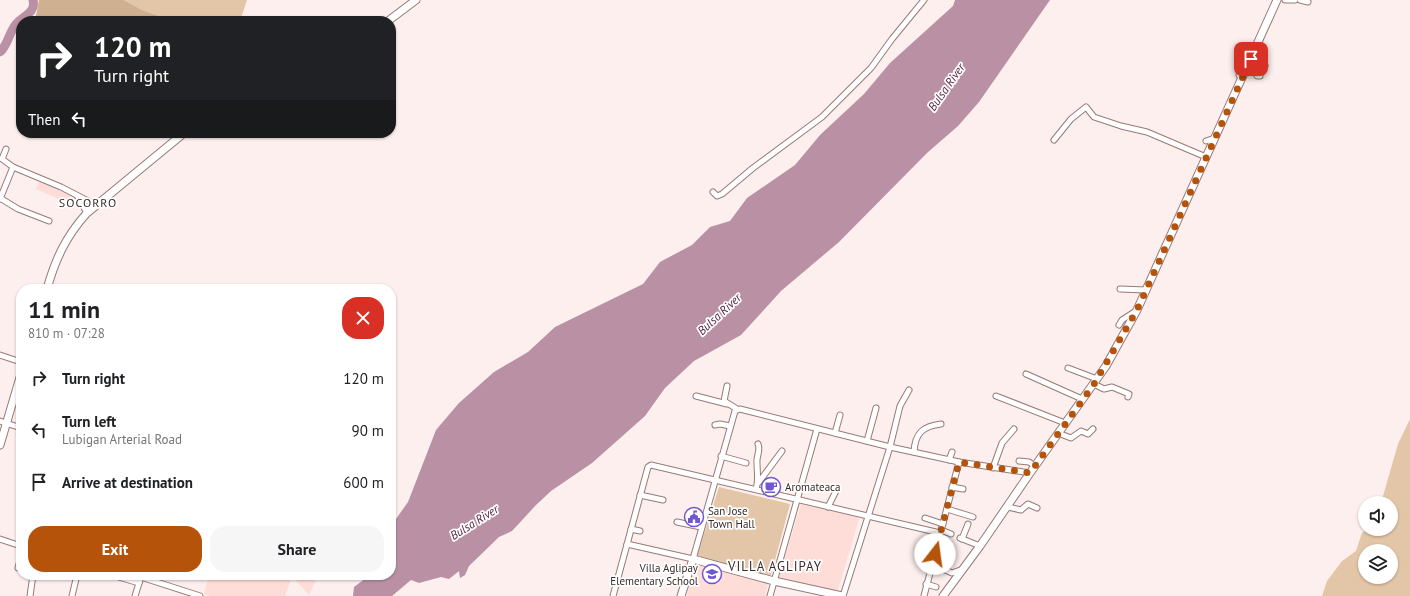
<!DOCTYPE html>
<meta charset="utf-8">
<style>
body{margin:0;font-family:"PT Sans",sans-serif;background:#f6f6f6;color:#202124;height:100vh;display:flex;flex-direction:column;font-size:15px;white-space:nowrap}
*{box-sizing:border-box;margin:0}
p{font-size:13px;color:#757577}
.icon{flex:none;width:22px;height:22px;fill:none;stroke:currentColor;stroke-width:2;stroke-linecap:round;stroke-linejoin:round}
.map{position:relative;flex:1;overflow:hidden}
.drawer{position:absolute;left:16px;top:284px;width:380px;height:296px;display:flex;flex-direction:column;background:#fff;border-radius:16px;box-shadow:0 1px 3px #0004}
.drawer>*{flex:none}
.top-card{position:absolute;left:16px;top:16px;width:380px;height:122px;border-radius:16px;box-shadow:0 1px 3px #0004;background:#202124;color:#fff;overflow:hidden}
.buttons{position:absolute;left:1358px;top:496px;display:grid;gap:8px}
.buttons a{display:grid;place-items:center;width:40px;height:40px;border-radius:50%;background:#fff;box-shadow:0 1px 3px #0004;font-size:20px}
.pin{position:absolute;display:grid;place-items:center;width:34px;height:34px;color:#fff;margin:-17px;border-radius:8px;box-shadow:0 2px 6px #0006}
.me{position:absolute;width:44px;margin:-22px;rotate:15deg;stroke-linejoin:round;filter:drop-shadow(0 0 3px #0008)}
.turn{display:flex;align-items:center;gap:14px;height:84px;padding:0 12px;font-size:18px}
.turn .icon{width:52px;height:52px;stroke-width:2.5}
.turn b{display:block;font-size:28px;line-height:34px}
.then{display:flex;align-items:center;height:38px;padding:0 12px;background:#0003;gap:8px;font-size:15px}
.round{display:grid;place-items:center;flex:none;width:42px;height:42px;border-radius:16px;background:#f6f6f6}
.summary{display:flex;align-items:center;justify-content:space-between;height:68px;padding:0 12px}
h1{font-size:24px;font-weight:600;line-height:30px}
.button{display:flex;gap:8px;margin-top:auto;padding:8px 12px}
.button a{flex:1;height:46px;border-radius:16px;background:#b45309;color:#fff;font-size:16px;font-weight:600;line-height:46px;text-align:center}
.button a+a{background:#f6f6f6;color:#202124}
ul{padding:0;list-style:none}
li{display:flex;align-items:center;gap:12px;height:52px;padding:0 12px}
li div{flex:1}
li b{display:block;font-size:15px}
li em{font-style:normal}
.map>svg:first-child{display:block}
</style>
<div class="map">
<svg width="1410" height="596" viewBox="0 0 1410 596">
<rect width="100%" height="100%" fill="#fcefed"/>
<g fill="#feddd8">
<path d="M40,180L78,198L75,206L36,189Z"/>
<path d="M801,504L857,517L859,519L837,593L779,577Z"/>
<path d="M695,564L768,584L765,596H687Z"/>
<path d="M209,575H318L309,595L292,576L285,596H209L204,594Z"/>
</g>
<g fill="#e3c5a7" fill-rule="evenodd">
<path d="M124,0H247L240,21H173L142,10Z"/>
<path d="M1410,419V596H1322L1327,581L1342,561L1356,551L1362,533L1368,529H1391V503H1381L1398,444ZM1365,551H1391V577H1365Z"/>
<path d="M719,487L790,504L771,575L697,556Z"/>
</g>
<path fill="#cfb192" d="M39,0H124L142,10L173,21H35Z"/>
<path fill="#b990a4" d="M955,0H1050L979,102L958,126L927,153L839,242L781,291L741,335L694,361L665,388L645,416L592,463L551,491L536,505L512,531L499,537L469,566L465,575L460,578L459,571L449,579L441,577L419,583L411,580L392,596H353L354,587L370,575H391V526L408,502L436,430L459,403L494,372L528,352L555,327L643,284L660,262L692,245L710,227L730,221L747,198L795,165L820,135L864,94L890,63L953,6Z"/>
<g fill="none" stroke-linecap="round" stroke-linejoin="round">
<path stroke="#b990a4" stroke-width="9" d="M0,52C9,44 9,30 18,22C25,15 36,12 33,0"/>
<defs>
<g id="street">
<path d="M1285,0H1295"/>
<path d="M1300,0L1308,2"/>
<path d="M1251,59L1265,66"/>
<path d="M1241,66L1239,75L1241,78L1243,77"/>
<path d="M1246,69L1255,70L1257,76H1260"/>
<path d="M1054,140L1071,119L1086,107L1094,117L1121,126L1147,132L1206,157"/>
<path d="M1206,141L1215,138"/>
<path d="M6,149L2,159L13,167L61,187L96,205"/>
<path d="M713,192L717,196L722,194L753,168L822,117L871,68L892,39L924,0"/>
<path d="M78,197L87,213"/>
<path d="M0,198L18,209L49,221"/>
<path d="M0,199L13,167"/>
<path d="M1120,289L1146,290"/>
<path d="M1119,325L1122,320L1136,311"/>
<path d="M0,355L21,362"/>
<path d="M1068,368L1097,379"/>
<path d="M1026,374L1082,399"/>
<path d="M1094,384L1104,389L1112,387L1129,394L1128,397"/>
<path d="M727,386L724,401L737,409"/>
<path d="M696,396L727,404"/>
<path d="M996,396L1065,423"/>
<path d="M0,421L21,428"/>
<path d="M715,425L720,424L730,426"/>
<path d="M835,433L840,415"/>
<path d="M1058,433L1071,438L1081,431L1088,434L1093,429"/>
<path d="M867,441L876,408"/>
<path d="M914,452C915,433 923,426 941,424"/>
<path d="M721,456L746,463"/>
<path d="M949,460L952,452"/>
<path d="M1019,461L1029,462L1035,466"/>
<path d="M959,462L1030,473"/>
<path d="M993,468L1002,443L1014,429"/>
<path d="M759,482L782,451"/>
<path d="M952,487L963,489"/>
<path d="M756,489C759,480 757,473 757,463C756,457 761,450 758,444"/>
<path d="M640,495L663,500"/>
<path d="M828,507L836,491"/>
<path d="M1008,507L1021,510L1028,504L1037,508"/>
<path d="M947,509L973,517"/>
<path d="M925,518L943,524"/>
<path d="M677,522L701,527"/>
<path d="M631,529L640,531"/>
<path d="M941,530L951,534"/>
<path d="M960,538L980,546"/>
<path d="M0,539L21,546"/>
<path d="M962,539L968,524"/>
<path d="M627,544L693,559L735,411L740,409L890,447L959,462L924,596"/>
<path d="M932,564L952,573L963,569"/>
<path d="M18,568L21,557"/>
<path d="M112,575L139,583"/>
<path d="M141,577L200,596"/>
<path d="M926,584L936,587"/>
<path d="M30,596L33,575"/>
<path d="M72,596L77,575"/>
<path d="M135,596L140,580"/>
<path d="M613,596L648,467L651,465L940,533"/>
<path d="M770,596L817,429"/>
<path d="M843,596L890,447L900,406L909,390"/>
</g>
<g id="secondary">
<path d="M388,21L416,0"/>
<path d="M47,289C55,260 66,236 87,213L184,133"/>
<path d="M0,445L21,374"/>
<path d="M681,596L693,559L774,581L842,596"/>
<path d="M943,596L980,546L1030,473L1106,366L1137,310L1277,0"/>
</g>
</defs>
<use href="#street" stroke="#977a76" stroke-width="7"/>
<use href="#secondary" stroke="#977a76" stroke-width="9"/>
<use href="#street" stroke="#fff" stroke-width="5"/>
<use href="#secondary" stroke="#fff" stroke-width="7"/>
</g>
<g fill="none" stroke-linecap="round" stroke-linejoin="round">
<path stroke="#b45309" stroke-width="7" stroke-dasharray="0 12.6" d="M935,554L959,462L1030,473L1094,384L1137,310L1251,59"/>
</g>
<defs>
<symbol id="cafe-ring" viewBox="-11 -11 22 22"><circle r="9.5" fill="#fff" stroke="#7057d1" stroke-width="1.5"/><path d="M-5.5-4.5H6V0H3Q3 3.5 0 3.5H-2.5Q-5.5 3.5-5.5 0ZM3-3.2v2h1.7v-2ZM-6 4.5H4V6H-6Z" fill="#7057d1"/></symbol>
<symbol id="civic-ring" viewBox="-11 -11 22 22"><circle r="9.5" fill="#fff" stroke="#7057d1" stroke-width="1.5"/><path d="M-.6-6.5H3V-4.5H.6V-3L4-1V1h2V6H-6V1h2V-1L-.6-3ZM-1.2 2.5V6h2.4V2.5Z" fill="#7057d1"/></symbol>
<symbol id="school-ring" viewBox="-11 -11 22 22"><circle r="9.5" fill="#fff" stroke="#7057d1" stroke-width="1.5"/><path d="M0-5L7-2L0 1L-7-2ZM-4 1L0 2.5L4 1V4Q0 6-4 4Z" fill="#7057d1"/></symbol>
</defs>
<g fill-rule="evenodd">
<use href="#cafe-ring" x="760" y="476" width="22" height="22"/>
<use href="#civic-ring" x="683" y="506" width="22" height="22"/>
<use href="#school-ring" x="701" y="563" width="22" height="22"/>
</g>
<g text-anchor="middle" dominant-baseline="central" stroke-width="3.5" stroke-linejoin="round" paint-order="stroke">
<g font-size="11" fill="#372a29" stroke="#fff" text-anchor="start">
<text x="785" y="487">Aromateaca</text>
<text x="708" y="511">San Jose<tspan x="708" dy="13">Town Hall</tspan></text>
<text x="698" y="568" text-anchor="end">Villa Aglipay<tspan x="698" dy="13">Elementary School</tspan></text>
</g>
<g font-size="12" font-style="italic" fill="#572340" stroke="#fff">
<text transform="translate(946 87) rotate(-55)">Bulsa River</text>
<text transform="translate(719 314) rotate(-43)">Bulsa River</text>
<text transform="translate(474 522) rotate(-32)">Bulsa River</text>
</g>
<g font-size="12" letter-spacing="1" fill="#372a29" stroke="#fff">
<text x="88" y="202">SOCORRO</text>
</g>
<g font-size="13" letter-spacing="1" fill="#372a29" stroke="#fff">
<text x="775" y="566">VILLA AGLIPAY</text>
</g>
</g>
</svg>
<div class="buttons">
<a><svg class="icon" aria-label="sound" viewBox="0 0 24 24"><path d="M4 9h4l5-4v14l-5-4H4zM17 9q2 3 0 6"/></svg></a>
<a><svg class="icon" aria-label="layers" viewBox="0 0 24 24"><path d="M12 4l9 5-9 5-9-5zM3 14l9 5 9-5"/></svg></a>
</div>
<div class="pin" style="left:1251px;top:59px;background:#d93025"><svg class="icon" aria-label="arrive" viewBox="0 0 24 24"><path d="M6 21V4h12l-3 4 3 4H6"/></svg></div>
<svg class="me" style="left:935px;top:554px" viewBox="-20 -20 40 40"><circle r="19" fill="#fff"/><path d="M0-13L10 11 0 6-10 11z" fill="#b45309"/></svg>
<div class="top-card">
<div class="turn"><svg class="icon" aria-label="right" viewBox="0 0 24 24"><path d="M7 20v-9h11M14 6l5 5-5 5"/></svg><div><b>120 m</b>Turn right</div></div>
<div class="then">Then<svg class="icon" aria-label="left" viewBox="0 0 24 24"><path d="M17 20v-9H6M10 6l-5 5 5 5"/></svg></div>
</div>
<section class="drawer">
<div class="summary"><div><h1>11 min</h1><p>810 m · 07:28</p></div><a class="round" style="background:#d93025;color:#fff"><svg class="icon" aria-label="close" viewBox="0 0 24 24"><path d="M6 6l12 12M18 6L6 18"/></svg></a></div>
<ul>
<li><svg class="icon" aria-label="right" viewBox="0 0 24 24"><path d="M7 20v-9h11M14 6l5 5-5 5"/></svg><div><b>Turn right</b></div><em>120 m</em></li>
<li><svg class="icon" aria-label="left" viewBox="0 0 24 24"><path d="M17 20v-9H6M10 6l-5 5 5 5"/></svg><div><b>Turn left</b><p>Lubigan Arterial Road</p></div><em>90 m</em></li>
<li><svg class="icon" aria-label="arrive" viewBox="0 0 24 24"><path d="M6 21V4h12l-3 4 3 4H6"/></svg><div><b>Arrive at destination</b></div><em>600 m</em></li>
</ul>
<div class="button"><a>Exit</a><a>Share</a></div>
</section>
</div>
